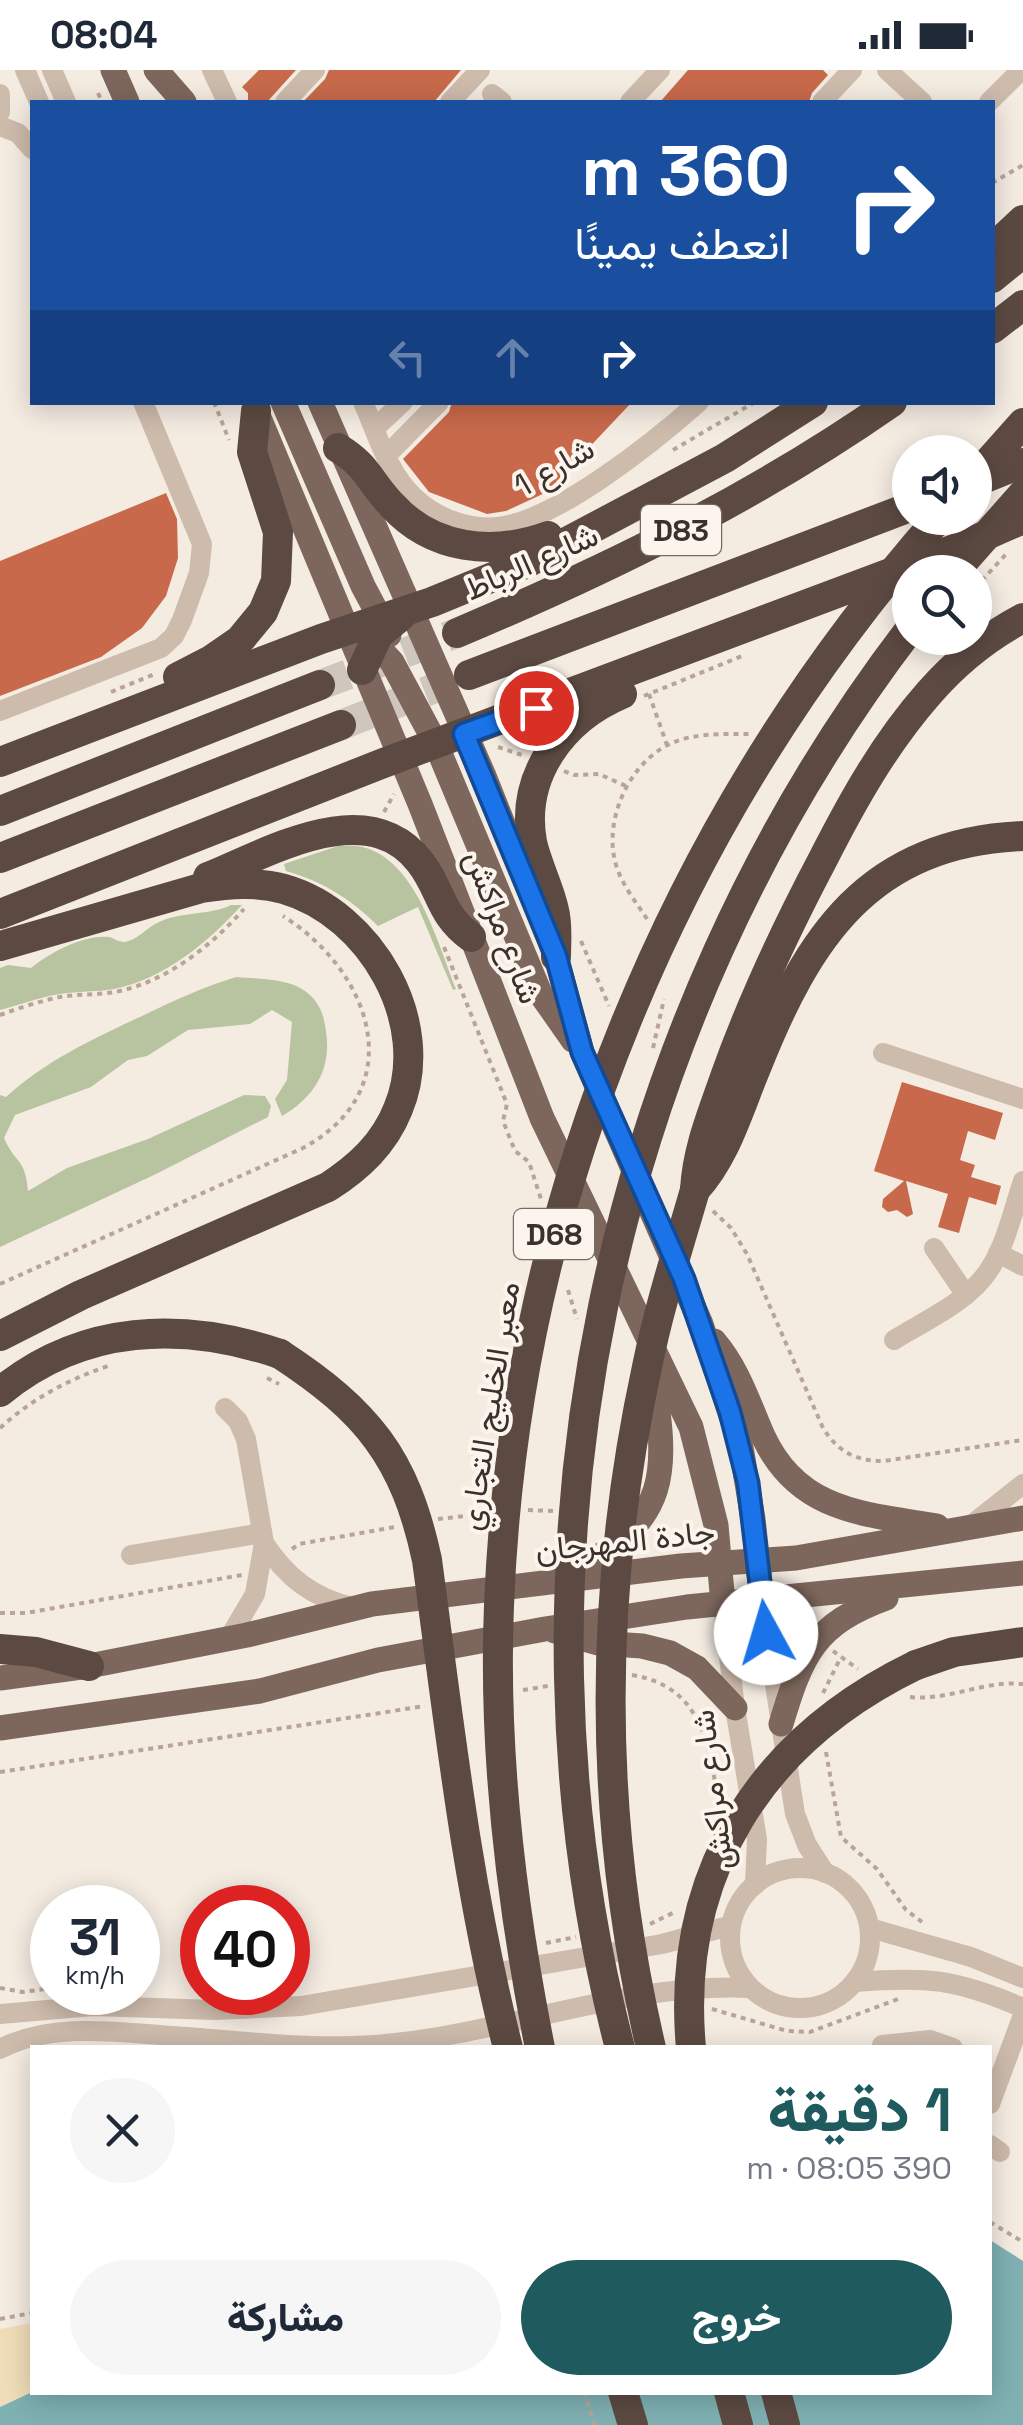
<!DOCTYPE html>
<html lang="ar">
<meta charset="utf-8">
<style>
body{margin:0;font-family:"Space Grotesk",Vazirmatn,sans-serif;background:#f6f6f7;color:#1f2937;direction:rtl;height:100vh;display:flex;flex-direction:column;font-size:38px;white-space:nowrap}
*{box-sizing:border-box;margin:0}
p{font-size:32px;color:#747a83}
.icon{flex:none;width:55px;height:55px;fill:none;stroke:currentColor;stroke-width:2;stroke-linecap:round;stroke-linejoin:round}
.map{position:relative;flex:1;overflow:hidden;direction:ltr}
.sheet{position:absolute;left:30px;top:1975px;width:962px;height:350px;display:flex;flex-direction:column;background:#fff;border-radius:0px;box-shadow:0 5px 25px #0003;direction:rtl}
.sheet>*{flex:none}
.top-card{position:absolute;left:30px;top:30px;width:965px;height:305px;border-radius:0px;box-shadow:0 5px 25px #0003;direction:rtl;background:#1a4fa0;color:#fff;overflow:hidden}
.fabs{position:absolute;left:892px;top:365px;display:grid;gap:20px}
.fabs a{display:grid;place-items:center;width:100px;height:100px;border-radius:50%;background:#fff;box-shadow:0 5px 25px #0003;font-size:50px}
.speed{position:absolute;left:30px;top:1815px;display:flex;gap:20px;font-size:50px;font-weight:700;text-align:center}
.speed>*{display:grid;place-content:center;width:130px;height:130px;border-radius:50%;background:#fff;box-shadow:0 5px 25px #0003;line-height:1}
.speed small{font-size:25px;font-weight:400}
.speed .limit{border:15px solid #d22;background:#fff;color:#111}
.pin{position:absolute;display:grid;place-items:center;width:85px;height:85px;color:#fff;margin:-42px;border:5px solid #fff;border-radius:50%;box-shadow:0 2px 10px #0007}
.me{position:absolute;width:110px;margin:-55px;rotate:354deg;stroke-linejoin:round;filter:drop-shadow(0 0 8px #0008)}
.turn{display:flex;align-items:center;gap:35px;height:210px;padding:0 40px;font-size:45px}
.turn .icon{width:130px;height:130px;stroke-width:2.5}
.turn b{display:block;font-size:70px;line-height:85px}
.lanes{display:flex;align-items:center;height:95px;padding:0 40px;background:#0003;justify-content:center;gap:50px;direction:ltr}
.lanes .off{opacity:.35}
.round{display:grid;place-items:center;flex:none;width:105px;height:105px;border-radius:52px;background:#f6f6f7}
.overview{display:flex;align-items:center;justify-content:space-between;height:170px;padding:0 40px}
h1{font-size:60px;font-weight:800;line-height:75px;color:#1f5a5e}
.cta{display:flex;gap:20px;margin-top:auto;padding:20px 40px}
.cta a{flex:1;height:115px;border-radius:60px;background:#1f5a5e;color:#fff;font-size:40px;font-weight:800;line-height:115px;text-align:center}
.cta a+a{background:#f6f6f7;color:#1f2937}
.status{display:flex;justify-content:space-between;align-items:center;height:70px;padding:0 50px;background:#fff;direction:ltr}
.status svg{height:28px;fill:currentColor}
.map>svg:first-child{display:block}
</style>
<div class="status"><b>08:04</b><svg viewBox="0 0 49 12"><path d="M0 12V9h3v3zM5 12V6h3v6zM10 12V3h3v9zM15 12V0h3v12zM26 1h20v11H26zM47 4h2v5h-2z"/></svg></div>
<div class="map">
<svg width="1023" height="2355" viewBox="0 0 1023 2355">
<rect width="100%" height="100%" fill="#f4ebe1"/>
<g fill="#b8c4a0">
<path d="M338,776C346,776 355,775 362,777C416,789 438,874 456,919L453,920L418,837L378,856C351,829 322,811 286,801L284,794Z"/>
<path d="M231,835H242C209,871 165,909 114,919C97,922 78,921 60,924C40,927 20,935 0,940V898L8,895L31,898C49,883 84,864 109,867C114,868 118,872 124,872C137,871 146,858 157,853C180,841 208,846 231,835Z"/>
<path d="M236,907C258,909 287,908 305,921C320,932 324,945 326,962C332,999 314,1028 282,1046L275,1029L287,1010L292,952L272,940L250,954L188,960L147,986L128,990L91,1017L15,1045L4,1068C16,1095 25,1087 28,1121L67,1098L148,1069L244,1025L265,1026L271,1036L268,1047L156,1104L0,1177V1025L6,1027C45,991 93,969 142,946C173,931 203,917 236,907Z"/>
</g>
<path fill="#efdcb8" d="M32,2253V2322L0,2337V2259Z"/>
<path fill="#7fb0b2" d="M990,2170L1023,2191V2355H0V2337L32,2322H990Z"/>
<g fill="#c8694b">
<path d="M259,0H296L267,32H248V23L242,17Z"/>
<path d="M329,0H461L434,32H303L325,9Z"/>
<path d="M688,0H823L828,5L812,23L809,32H660Z"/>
<path d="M452,332H632L547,422L506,441L487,444L429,422L403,389L449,342Z"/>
<path d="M166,423L177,449L178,488L166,526L142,558L101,587L0,626V491Z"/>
<path d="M902,1012L1003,1043L995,1070L968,1061L960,1090L975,1095L971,1107L1001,1116L996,1135L969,1127L959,1163L938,1157L948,1124L906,1111L913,1144L907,1147L897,1140L888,1142L882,1137L883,1129L904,1111L874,1101Z"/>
</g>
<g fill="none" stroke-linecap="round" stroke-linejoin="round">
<g stroke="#cfc6bd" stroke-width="30" stroke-dasharray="30 15" stroke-linecap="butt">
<path d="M320,615L457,563"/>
<path d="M341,655L468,605"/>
</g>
<g stroke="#b9a596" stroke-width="4" stroke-dasharray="5 5" stroke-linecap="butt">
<path d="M98,23L102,32"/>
<path d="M992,113L1023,95"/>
<path d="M214,332L229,370"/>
<path d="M673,380L755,332"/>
<path d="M975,518L1008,482"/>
<path d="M111,622L157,603"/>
<path d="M649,624L667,675"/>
<path d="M644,626L742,586"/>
<path d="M498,677L522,685"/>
<path d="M564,701L574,705L599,704L626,716"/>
<path d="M384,742L394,724"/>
<path d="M647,849C636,832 622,815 616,795C602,748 632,685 680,670C702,663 726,664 749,664"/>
<path d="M581,871L609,936"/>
<path d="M444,877L507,1034L503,1051L515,1081L529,1092L541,1129"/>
<path d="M0,945C19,938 40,931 60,927C78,924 97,925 115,922C166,912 210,877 244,839"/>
<path d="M653,978L664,929"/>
<path d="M713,1141L731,1158L747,1184L823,1358C838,1382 856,1391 884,1391L1023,1370"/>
<path d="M0,1214L303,1078C412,1019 372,902 283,846"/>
<path d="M568,1220L577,1249"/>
<path d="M0,1358C33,1328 69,1309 111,1295"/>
<path d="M528,1440L553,1441"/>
<path d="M438,1449L484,1444"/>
<path d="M292,1479L299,1474L395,1457"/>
<path d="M0,1543H26L242,1505"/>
<path d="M833,1581L858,1599"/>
<path d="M632,1605C703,1617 708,1674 719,1734"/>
<path d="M523,1620L548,1616"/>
<path d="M823,1623L841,1587"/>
<path d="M910,1627C949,1631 984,1610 1023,1614"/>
<path d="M826,1682L841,1767L877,1799L906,1840L922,1852"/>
<path d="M0,1702L425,1636"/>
<path d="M650,1854L677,1841"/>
<path d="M546,1873L576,1867"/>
<path d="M0,1918L23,1922L52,1918"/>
<path d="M712,1939L787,1961L810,1962L898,1929"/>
<path d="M990,2152L1023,2172"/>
<path d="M0,2249L32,2243"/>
<path d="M585,2322L594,2355"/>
</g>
<g stroke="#cdbbac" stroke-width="20">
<path d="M25,0L39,32"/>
<path d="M52,0L66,32"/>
<path d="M212,0L227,32"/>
<path d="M887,0L922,32"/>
<path d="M0,24V42"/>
<path d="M492,24L502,32"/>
<path d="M285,32L315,0"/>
<path d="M450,32L480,0"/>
<path d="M630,32L660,0"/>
<path d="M822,32L852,0"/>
<path d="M989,32L1021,0"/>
<path d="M0,56L18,63L32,79"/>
<path d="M363,332C377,364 388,403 414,427C436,448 468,460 498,457C556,451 655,371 699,332"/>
<path d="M375,358L403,332"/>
<path d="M386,386L439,332"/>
<path d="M0,641L161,578L174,566L182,550L199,503L202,474L143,332"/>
<path d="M883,983L1023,1029"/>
<path d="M934,1178L966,1225"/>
<path d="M998,1183L1023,1196"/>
<path d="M894,1270C926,1250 968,1232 989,1200C1006,1175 1013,1140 1023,1111"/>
<path d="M225,1338L238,1351L246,1369L264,1473L255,1524L229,1568"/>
<path d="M970,1456L1023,1414"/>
<path d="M264,1473C286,1507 313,1528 352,1537"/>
<path d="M131,1485L262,1463"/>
<path d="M762,1531L795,1744L807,1775L825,1803"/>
<path d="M723,1534L735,1638L757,1769L755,1815"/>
<circle cx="800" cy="1868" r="70"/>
<path d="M870,1858L971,1887L1023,1908"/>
<path d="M855,1912C926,1906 957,1909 1023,1938"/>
<path d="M0,1944L93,1936L216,1940L301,1936L662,1874L729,1856"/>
<path d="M882,1975L930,1970L953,1978"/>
<path d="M0,1979C51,1952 116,1962 172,1966C232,1970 293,1978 353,1976C488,1972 615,1912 750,1918"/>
<path d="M990,2034L1023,1945"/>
<path d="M990,2075L1000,2082"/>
</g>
<g stroke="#7d675c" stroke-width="25">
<path d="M113,0L127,32"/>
<path d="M156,0L184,32"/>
<path d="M283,332L363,516L389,565"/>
<path d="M320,332L484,706L556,887L582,982L701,1254L741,1377L753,1449L762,1531"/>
<path d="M255,338L420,734L542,1048L691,1357L716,1455L723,1534"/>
<path d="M357,566L379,578L392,592L436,674L540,923L573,970"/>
<path d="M714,1271C738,1299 748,1332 763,1366C798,1442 864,1444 937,1456"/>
<path d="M569,1505C673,1447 668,1405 652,1297"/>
<path d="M555,1561L598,1573L642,1576L670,1583L697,1598L735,1638"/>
<path d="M0,1608L89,1596L247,1565L372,1534L681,1496L796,1488L1023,1448"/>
<path d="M781,1654C802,1584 815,1554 886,1528"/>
<path d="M0,1658L260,1621L378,1590L545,1559L687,1537L1023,1503"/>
</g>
<g stroke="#5c4a42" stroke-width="30">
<path d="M992,179L1023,150"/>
<path d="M992,208L1023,183"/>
<path d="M992,259L1023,235"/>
<path d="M338,378C368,396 369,411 391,434C432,480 493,486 548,466"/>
<path d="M975,407L1023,353"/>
<path d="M975,412L1023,393"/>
<path d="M457,563C609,499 756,427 892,332"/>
<path d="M362,600L378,565L400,547"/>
<path d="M469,605L910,437"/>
<path d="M178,607L211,590L240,570L263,542L276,511L278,462L252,382L256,341"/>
<path d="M0,692L321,569L432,532L527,493L725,388L813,332"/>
<path d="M0,741L320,615"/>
<path d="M0,788L341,655"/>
<path d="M208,807C270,782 367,724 420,792C442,820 439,844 471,867"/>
<path d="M0,844L381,694L957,478L1023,449"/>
<path d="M0,876L201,818C229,814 256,811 284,819C371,844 434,953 398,1039C384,1074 359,1097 328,1117L81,1225L0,1266"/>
<path d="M556,887C556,871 558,855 554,840C549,817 537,795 532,772C520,705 563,649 622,624"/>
<path d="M695,1120C697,1079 713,1042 726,1004C753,929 786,859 823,789C853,730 885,673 929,623C956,592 987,567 1023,548"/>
<path d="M695,1120C726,1086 738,1041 756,998C808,867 869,772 1023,766"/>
<path d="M0,1322C82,1254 183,1251 280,1284"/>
<path d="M0,1579L36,1582L89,1596"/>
<path d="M916,1595L954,1582L1023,1572"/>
<path d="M623,2322L633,2355"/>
<path d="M729,2322L738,2355"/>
<path d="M776,2322L785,2355"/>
</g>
<path stroke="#b9a596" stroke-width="4" stroke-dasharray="5 5" stroke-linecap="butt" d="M267,1308L279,1314"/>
<g stroke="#5c4a42" stroke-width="30">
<path d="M954,502L1023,424"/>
<path d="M280,1284C367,1341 405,1387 427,1490C449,1653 467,1818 508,1978"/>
<path d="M540,1978C511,1833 493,1682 499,1535C515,1132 674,749 939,448"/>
<path d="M620,1978C493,1492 606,956 910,559"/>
<path d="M651,1978C598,1752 598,1523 647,1297C659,1237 678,1179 695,1120"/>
<path d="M691,1978C675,1803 761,1670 916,1595"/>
</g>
</g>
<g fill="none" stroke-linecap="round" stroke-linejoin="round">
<defs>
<path id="route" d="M536,638L464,664L556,886L582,982L684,1209L730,1342L748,1413L766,1563"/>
</defs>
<use href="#route" stroke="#114b97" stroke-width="25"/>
<use href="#route" stroke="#1a73e8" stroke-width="18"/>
</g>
<g text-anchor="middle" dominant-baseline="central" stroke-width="8" stroke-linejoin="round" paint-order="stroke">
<g fill="#fbf5ee" stroke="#756b66" stroke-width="2.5">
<rect x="641" y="435" width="80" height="50" rx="8"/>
<rect x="514" y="1139" width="80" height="50" rx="8"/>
</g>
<g font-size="30" font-weight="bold" fill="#3b302b">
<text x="681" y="460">D83</text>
<text x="554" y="1164">D68</text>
</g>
<g font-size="32" fill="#3b302b" stroke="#fbf5ee">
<text transform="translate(554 397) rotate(-30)">شارع 1</text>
<text transform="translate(531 492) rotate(-24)">شارع الرباط</text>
<text transform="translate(503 857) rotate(69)">شارع مراكش</text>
<text transform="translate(489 1336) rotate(-81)">معبر الخليج التجاري</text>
<text transform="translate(625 1471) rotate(-6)">جادة المهرجان</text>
<text transform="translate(712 1720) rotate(-97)">شارع مراكش</text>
</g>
</g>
</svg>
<div class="fabs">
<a><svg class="icon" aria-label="sound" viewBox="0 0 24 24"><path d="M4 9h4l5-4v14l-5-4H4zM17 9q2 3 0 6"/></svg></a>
<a><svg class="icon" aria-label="search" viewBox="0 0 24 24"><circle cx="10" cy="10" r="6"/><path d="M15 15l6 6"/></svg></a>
</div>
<div class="speed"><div>31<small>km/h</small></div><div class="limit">40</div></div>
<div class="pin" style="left:536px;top:638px;background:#d93025"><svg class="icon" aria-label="arrive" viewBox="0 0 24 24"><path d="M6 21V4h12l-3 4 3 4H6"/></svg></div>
<svg class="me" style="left:766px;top:1563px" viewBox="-20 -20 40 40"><circle r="19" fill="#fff"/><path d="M0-13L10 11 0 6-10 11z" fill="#1a73e8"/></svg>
<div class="top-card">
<div class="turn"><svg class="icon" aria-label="right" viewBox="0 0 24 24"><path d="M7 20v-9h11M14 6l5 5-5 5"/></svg><div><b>360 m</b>انعطف يمينًا</div></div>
<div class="lanes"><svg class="icon off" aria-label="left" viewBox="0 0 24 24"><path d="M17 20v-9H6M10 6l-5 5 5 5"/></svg><svg class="icon off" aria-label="ahead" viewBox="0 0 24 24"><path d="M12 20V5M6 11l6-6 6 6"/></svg><svg class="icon" aria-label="right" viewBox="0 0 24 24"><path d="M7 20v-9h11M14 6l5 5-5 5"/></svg></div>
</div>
<section class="sheet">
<div class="overview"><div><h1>1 دقيقة</h1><p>390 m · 08:05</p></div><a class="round"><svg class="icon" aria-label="close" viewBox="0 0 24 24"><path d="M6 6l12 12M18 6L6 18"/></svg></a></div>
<div class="cta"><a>خروج</a><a>مشاركة</a></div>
</section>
</div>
